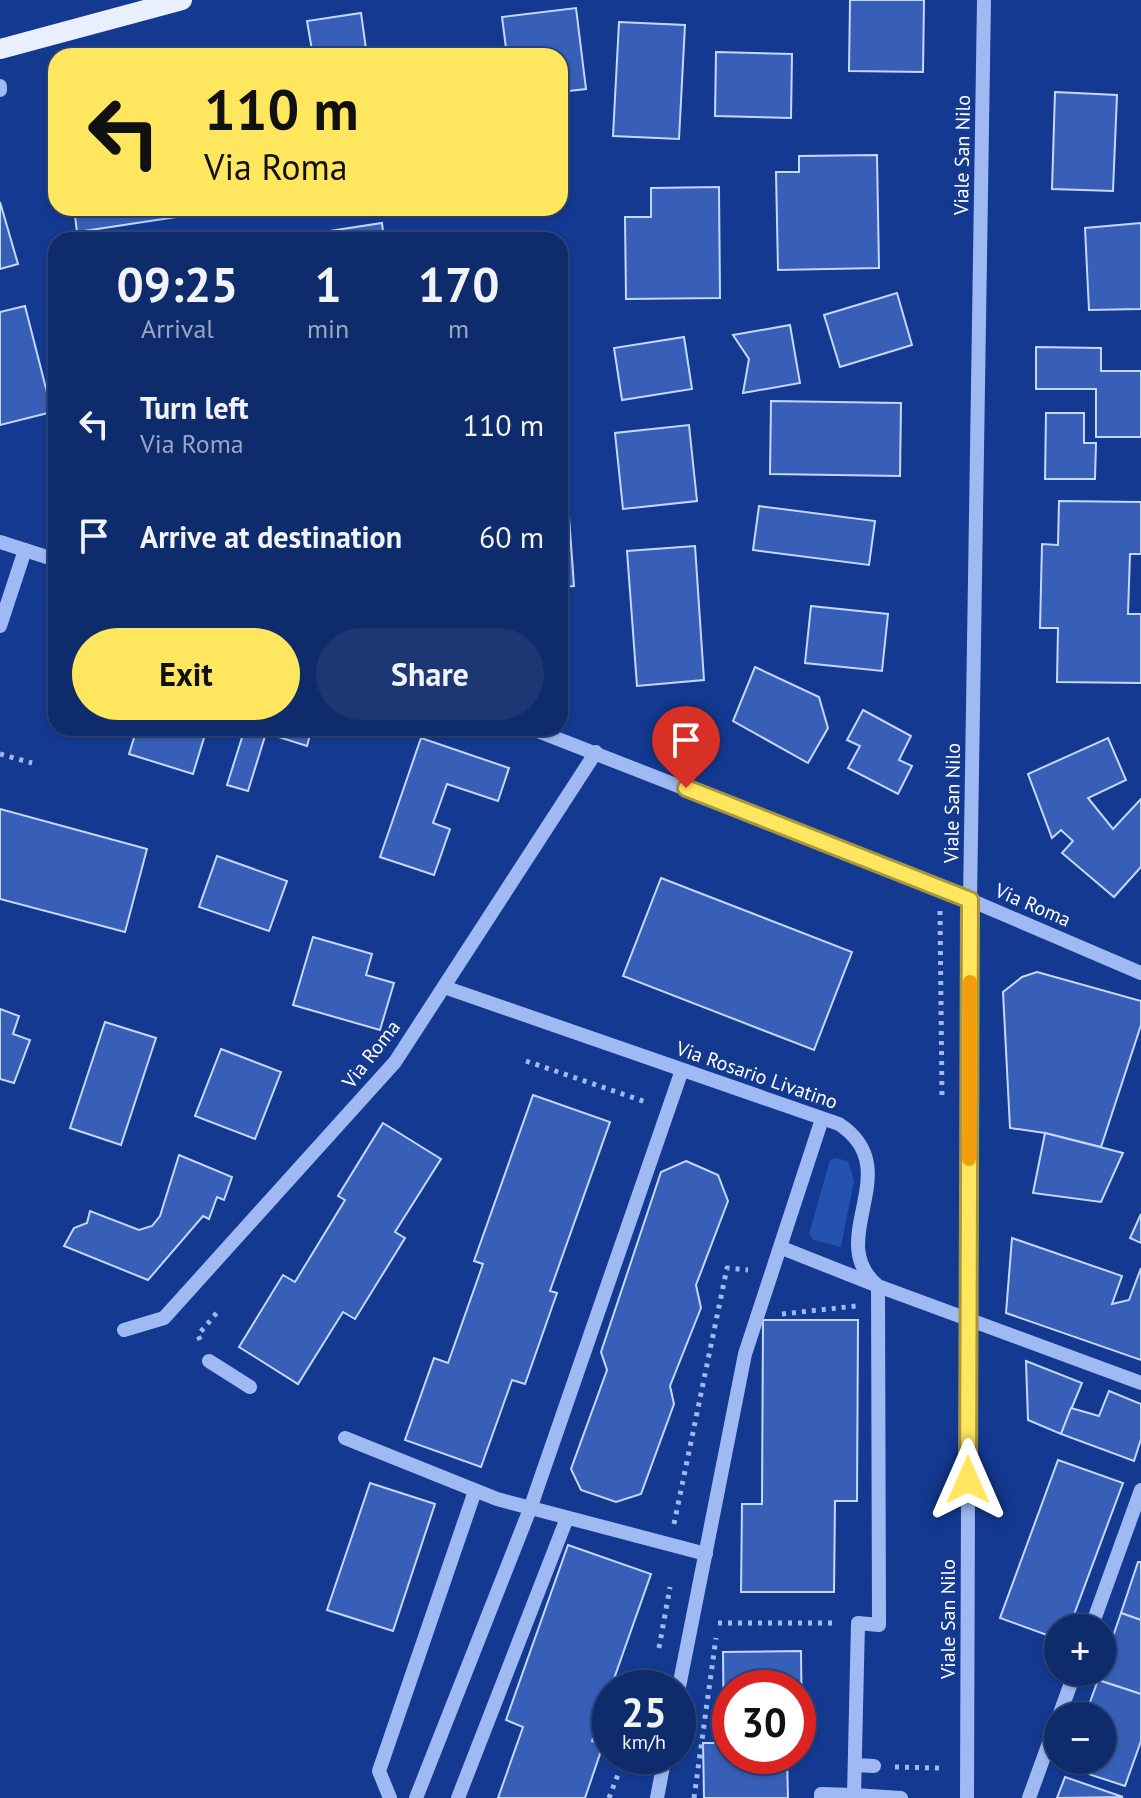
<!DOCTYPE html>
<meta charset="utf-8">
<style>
body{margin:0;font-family:"PT Sans",sans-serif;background:#1c3774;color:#f1f3f6;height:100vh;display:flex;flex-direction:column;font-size:30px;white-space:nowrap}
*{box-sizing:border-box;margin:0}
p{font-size:26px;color:#9ba7c2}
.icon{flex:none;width:44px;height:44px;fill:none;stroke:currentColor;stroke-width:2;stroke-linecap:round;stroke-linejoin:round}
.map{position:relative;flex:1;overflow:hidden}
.sheet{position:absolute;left:48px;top:232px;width:520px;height:504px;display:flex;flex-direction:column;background:#0e2b6c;border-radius:24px;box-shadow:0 2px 6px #0004,0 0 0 2px #2e477f}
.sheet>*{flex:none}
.banner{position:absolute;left:48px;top:48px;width:520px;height:168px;border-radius:24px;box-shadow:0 2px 6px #0004,0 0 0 2px #2e477f;background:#ffe65f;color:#111;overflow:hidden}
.tools{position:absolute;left:1044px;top:1614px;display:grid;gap:16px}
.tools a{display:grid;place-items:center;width:72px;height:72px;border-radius:50%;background:#0e2b6c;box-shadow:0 2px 6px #0004,0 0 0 2px #2e477f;font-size:40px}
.speed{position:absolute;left:592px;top:1670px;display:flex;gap:16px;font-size:40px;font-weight:700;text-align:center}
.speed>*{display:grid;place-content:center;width:104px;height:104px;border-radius:50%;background:#0e2b6c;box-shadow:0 2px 6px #0004,0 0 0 2px #2e477f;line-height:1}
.speed small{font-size:20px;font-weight:400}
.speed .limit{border:12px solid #d22;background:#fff;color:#111}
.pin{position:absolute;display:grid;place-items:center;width:68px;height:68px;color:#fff;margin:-82px -34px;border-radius:50% 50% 50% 0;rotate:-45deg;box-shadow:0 0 8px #0007}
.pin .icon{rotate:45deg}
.me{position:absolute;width:88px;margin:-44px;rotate:0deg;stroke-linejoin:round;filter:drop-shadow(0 0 6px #0008)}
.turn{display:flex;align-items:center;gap:28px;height:168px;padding:0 24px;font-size:36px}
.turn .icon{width:104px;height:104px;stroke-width:2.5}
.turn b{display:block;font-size:56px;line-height:68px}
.eta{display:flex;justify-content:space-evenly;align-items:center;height:136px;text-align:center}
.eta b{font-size:48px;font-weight:800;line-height:56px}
.action{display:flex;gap:16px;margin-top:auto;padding:16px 24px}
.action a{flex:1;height:92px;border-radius:48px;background:#ffe65f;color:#111;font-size:32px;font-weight:800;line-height:92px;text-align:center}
.action a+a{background:#1c3774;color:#f1f3f6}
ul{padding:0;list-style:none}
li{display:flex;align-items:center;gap:24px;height:112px;padding:0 24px}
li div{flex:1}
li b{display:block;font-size:30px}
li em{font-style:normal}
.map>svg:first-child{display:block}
</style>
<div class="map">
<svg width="1141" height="1798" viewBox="0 0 1141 1798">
<rect width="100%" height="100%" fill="#133990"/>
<path fill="#2551b0" d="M835,1158L848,1161L854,1181L841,1247L814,1240L809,1234L830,1160Z"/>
<g fill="#375fb8" stroke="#c6d7fc" stroke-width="2">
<path d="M850,0H924L923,72L849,71Z"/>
<path d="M576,8L586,89L560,92V56H507L502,17Z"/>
<path d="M361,13L367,56H313L307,21Z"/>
<path d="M619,22L685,25L679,139L613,136Z"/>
<path d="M716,52L792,54L791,118L715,116Z"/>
<path d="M1055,92L1117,95L1113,191L1052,189Z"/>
<path d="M877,155L879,268L778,270L776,172H799V156Z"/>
<path d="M719,187L720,298L626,299L625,217H651V188Z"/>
<path d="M0,202L18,264L0,269Z"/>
<path d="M74,208H176L177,217L77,232Z"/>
<path d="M382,223L384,240H330L329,231Z"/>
<path d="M1141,223V309L1089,310L1085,228Z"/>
<path d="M897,293L912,345L840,367L824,315Z"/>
<path d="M25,306L52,412L0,425V312Z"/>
<path d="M790,325L800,383L743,393L749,359L733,335Z"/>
<path d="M684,337L692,389L622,400L614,348Z"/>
<path d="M1036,347L1101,348V371H1141V437H1096V389H1036Z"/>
<path d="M771,401L901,403L900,476L770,474Z"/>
<path d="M1046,413H1084V443H1096L1095,479H1045Z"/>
<path d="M689,425L697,501L623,509L615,433Z"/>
<path d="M566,475L574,586L560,587V476Z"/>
<path d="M1059,501L1141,502V554H1130L1128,614H1141V683L1057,682L1058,628H1040L1042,544L1058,545Z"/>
<path d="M759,506L875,521L869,565L753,550Z"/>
<path d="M695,546L704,680L637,686L627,551Z"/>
<path d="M811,606L888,614L882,671L805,663Z"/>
<path d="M755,667L819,697L828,728L808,763L733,721Z"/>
<path d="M863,710L911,736L899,760L912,766L898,794L848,768L860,746L847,740Z"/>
<path d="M137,728H207L193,774L129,754Z"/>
<path d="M245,728H332L331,734L312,728L307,746L266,733L248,791L227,785Z"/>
<path d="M421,738L509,768L498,801L447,784L433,823L450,829L434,875L380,857Z"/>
<path d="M1108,738L1126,780L1088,798L1113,829L1141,799V867L1114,897L1062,853L1073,841L1061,830L1052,838L1028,774Z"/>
<path d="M0,809L147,849L125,932L0,899Z"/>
<path d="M217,856L287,881L269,931L199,907Z"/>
<path d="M661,878L852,952L814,1050L623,976Z"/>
<path d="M313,937L372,954L366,975L394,983L380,1030L293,1005Z"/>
<path d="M1037,972L1141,1001V1025L1101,1147L1045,1133L1010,1128L1003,992L1022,977Z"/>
<path d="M0,1009L19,1016L13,1034L30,1040L14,1083L0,1079Z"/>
<path d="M105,1022L156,1038L121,1145L70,1128Z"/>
<path d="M221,1049L281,1072L255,1139L195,1116Z"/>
<path d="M533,1095L610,1122L550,1291L557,1293L525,1384L512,1380L481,1467L405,1440L434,1358L448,1363L483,1264L474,1261Z"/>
<path d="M383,1123L441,1159L395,1232L405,1238L355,1319L343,1312L298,1384L239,1347L283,1275L295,1282L345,1200L338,1196Z"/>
<path d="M1045,1133L1123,1153L1101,1202L1033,1193Z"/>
<path d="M179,1155L232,1177L224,1200L217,1197L209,1219L203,1216L148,1280L64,1246L74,1228L87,1223L90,1211L139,1230L152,1226L160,1216Z"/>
<path d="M686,1161L718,1175L728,1201L696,1285L701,1308L670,1386L674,1404L641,1494L616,1502L581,1490L571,1469L607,1370L601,1352L661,1172Z"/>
<path d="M1141,1214V1243L1130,1238Z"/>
<path d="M1012,1238L1122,1276L1112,1304L1129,1300L1141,1268V1360L1006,1313Z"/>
<path d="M763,1320H858L857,1501H835L834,1592H741L742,1504H762Z"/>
<path d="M1026,1361L1082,1383L1061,1434L1028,1420Z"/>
<path d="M1109,1391L1141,1404V1439L1134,1461L1061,1434L1071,1408L1099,1416Z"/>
<path d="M1058,1460L1123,1483L1069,1628H1058V1639L1000,1618Z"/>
<path d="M370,1483L435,1504L393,1631L327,1610Z"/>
<path d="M568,1545L651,1574L592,1741L603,1745L585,1798H498L523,1727L506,1720Z"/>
<path d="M1138,1562H1141V1620L1121,1613Z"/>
<path d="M1121,1613L1141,1620V1694L1098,1680Z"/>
<path d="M801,1651L802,1736H798V1688H730V1756H787L788,1798H704L703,1743H724L723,1652Z"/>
<path d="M1098,1680L1141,1694V1741L1125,1786L1067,1767L1070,1760H1102V1716H1085Z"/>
<path d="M1065,1777L1123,1797L1057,1798Z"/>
</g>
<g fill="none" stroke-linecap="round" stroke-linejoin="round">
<g stroke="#9fb9f2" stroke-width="5" stroke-dasharray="4 6" stroke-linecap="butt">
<path d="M0,754L32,763"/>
<path d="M940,911L942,1097"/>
<path d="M526,1061L646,1102"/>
<path d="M782,1314L856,1306"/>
<path d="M200,1340L198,1335L220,1309"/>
<path d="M674,1524L727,1268L748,1270"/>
<path d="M718,1623H837"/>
<path d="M659,1648L670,1587"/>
<path d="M895,1767L940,1768"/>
<path d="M609,1798L625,1756"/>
<path d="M694,1798L716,1638"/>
</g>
<g stroke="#9fb9f2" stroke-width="14">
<path d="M0,86V90"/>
<path d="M0,542L56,560"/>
<path d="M0,626L25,550"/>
<path d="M530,728L970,900L1141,973"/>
<path d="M444,987L839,1124C909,1170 822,1240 878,1286L1141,1383"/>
<path d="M782,1248L878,1286L879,1625L858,1623L854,1795L901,1798"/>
<path d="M124,1330L164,1318L395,1062L596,752"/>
<path d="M209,1361L250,1387"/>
<path d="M345,1438L497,1499L706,1554"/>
<path d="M1091,1628L1141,1490"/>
<path d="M678,1692L745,1354L822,1119"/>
<path d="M1059,1716L1075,1672"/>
<path d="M855,1765L874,1766"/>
<path d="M390,1798L379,1771L475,1491"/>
<path d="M416,1798L530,1509L682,1070"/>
<path d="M458,1798L567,1518"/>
<path d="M657,1798L665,1756"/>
<path d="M821,1798V1794L854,1795"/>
<path d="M967,1798L970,900L984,0"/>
<path d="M1029,1798L1058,1718"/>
</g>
<path stroke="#e9efff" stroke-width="20" d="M0,49L182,0"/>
</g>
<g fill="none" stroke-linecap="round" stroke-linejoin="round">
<defs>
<path id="route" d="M686,788L970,900L968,1480"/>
</defs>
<use href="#route" stroke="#a6963e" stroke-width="20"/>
<use href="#route" stroke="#ffe65f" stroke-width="14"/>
<path stroke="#f59e0b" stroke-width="14" d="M969,1159L970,982"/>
</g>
<g text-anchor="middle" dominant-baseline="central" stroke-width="7" stroke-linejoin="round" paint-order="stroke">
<g font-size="20" fill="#fff" stroke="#133990">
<text transform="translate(962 155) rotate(-89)">Viale San Nilo</text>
<text transform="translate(952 803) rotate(-89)">Viale San Nilo</text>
<text transform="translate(1033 905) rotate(23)">Via Roma</text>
<text transform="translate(371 1054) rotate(-52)">Via Roma</text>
<text transform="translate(757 1075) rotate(19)">Via Rosario Livatino</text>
<text transform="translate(948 1619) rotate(-90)">Viale San Nilo</text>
</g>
</g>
</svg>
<div class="tools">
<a>+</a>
<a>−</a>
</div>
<div class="speed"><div>25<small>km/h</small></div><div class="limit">30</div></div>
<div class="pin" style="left:686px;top:788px;background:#d93025"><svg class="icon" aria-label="arrive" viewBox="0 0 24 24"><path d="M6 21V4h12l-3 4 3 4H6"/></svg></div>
<svg class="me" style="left:968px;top:1480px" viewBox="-20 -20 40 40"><path d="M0-17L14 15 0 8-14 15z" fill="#ffe65f" stroke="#fff" stroke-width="4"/></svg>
<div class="banner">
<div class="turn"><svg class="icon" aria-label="left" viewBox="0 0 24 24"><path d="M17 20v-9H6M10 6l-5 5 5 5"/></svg><div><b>110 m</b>Via Roma</div></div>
</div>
<section class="sheet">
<div class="eta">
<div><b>09:25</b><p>Arrival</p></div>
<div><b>1</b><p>min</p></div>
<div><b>170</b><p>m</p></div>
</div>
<ul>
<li><svg class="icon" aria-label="left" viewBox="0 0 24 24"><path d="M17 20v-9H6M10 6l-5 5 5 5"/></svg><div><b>Turn left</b><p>Via Roma</p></div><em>110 m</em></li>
<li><svg class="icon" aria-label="arrive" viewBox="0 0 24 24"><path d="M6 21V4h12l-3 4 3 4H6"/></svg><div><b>Arrive at destination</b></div><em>60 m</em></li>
</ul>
<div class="action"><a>Exit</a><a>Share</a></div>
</section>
</div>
